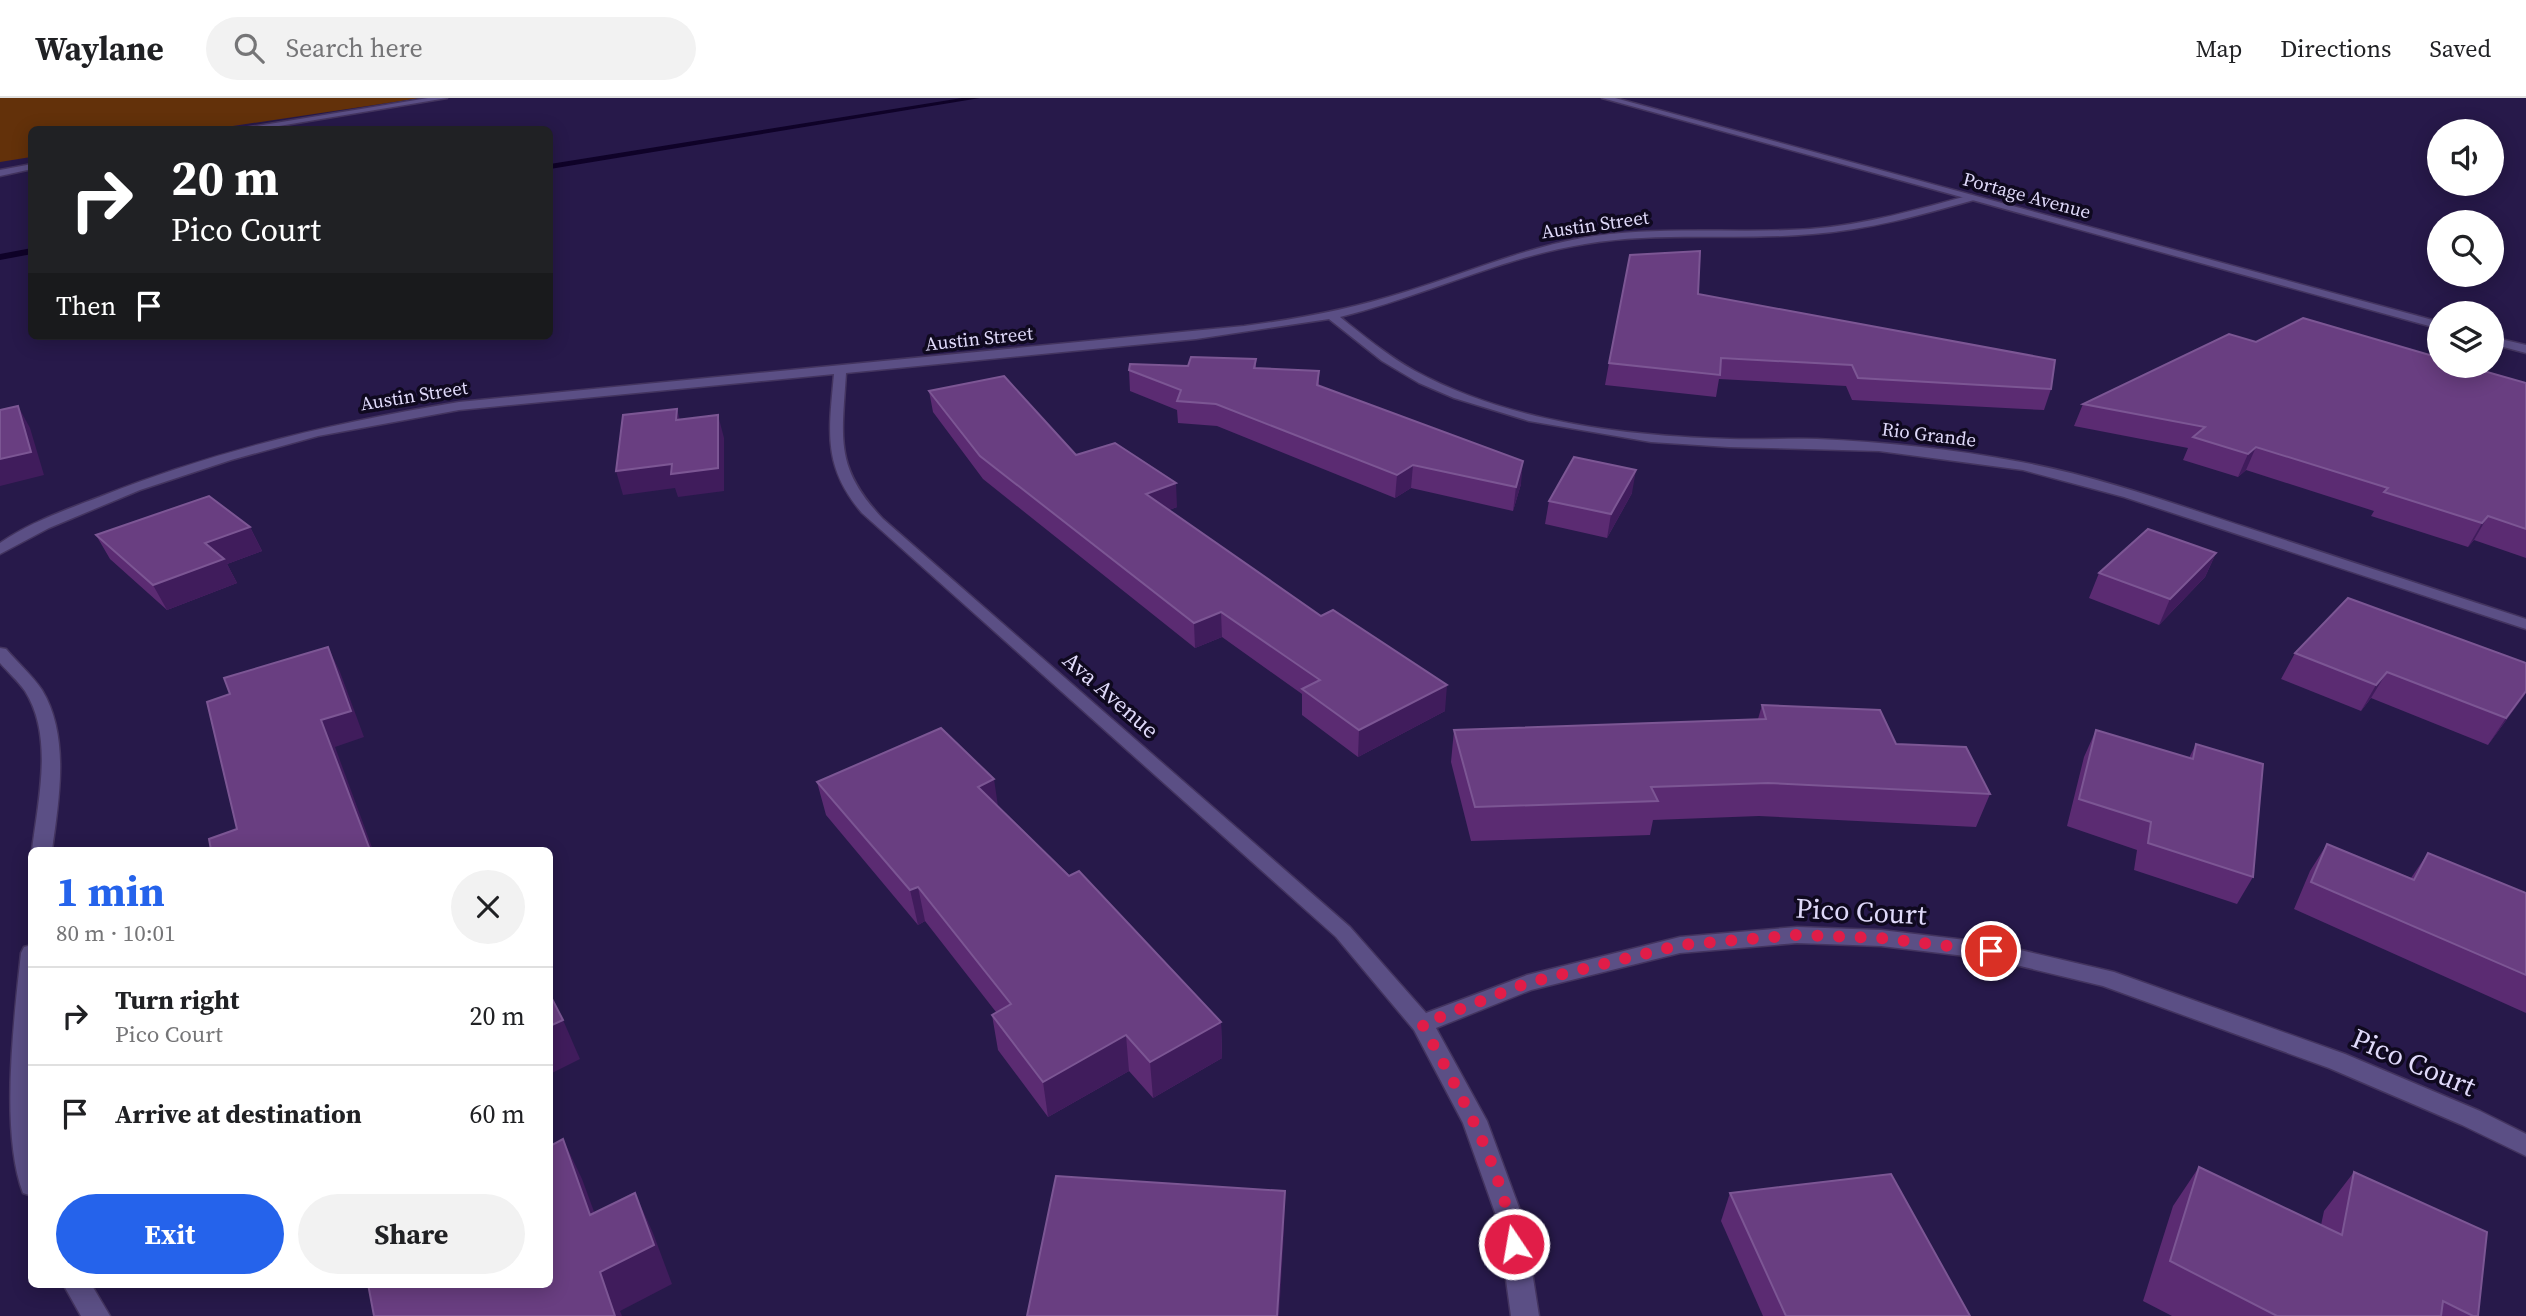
<!DOCTYPE html>
<meta charset="utf-8">
<style>
body{margin:0;font-family:"Source Serif 4",serif;background:#f2f2f2;color:#202124;height:100vh;display:flex;flex-direction:column;font-size:26px;white-space:nowrap}
*{box-sizing:border-box;margin:0}
p{font-size:23px;color:#757577}
.icon{flex:none;width:38px;height:38px;fill:none;stroke:currentColor;stroke-width:2;stroke-linecap:round;stroke-linejoin:round}
.map{position:relative;flex:1;overflow:hidden}
.sheet{position:absolute;left:28px;top:749px;width:525px;height:441px;display:flex;flex-direction:column;background:#fff;border-radius:10px;box-shadow:0 4px 18px #0003}
.sheet>*{flex:none}
.top-card{position:absolute;left:28px;top:28px;width:525px;height:214px;border-radius:10px;box-shadow:0 4px 18px #0003;background:#202124;color:#fff;overflow:hidden}
.tools{position:absolute;left:2427px;top:21px;display:grid;gap:14px}
.tools a{display:grid;place-items:center;width:77px;height:77px;border-radius:50%;background:#fff;box-shadow:0 4px 18px #0003;font-size:35px}
.pin{position:absolute;display:grid;place-items:center;width:60px;height:60px;color:#fff;margin:-30px;border:4px solid #fff;border-radius:50%;box-shadow:0 2px 7px #0007}
.me{position:absolute;width:77px;margin:-38px;rotate:348deg;stroke-linejoin:round;filter:drop-shadow(0 0 5px #0008)}
.turn{display:flex;align-items:center;gap:24px;height:147px;padding:0 28px;font-size:32px}
.turn .icon{width:91px;height:91px;stroke-width:2.5}
.turn b{display:block;font-size:49px;line-height:60px}
.then{display:flex;align-items:center;height:66px;padding:0 28px;background:#0003;gap:14px;font-size:26px}
.round{display:grid;place-items:center;flex:none;width:74px;height:74px;border-radius:37px;background:#f2f2f2}
.summary{display:flex;align-items:center;justify-content:space-between;height:119px;padding:0 28px}
h1{font-size:42px;font-weight:700;line-height:52px;color:#2563eb}
.action{display:flex;gap:14px;margin-top:auto;padding:14px 28px}
.action a{flex:1;height:80px;border-radius:42px;background:#2563eb;color:#fff;font-size:28px;font-weight:700;line-height:80px;text-align:center}
.action a+a{background:#f2f2f2;color:#202124}
ul{padding:0;list-style:none}
li{display:flex;align-items:center;gap:21px;height:98px;padding:0 28px;border-top:2px solid #e0e0e0}
li div{flex:1}
li b{display:block;font-size:26px}
li em{font-style:normal}
header{display:flex;align-items:center;gap:42px;box-sizing:border-box;height:98px;padding:0 35px;background:#fff;border-bottom:2px solid #e0e0e0}
header strong{font-size:33px}
nav{display:flex;gap:38px;margin-inline-start:auto;font-size:24px}
.search{width:490px;height:63px;background:#f2f2f2;display:flex;align-items:center;gap:18px;box-sizing:border-box;padding:0 24px;border-radius:38px;color:#757577;font-size:26px}
.map>svg:first-child{display:block}
</style>
<header>
<strong>Waylane</strong>
<div class="search"><svg class="icon" aria-label="search" viewBox="0 0 24 24"><circle cx="10" cy="10" r="6"/><path d="M15 15l6 6"/></svg>Search here</div>
<nav><a>Map</a><a>Directions</a><a>Saved</a></nav>
</header>
<div class="map">
<svg width="2526" height="1218" viewBox="0 0 2526 1218">
<rect width="100%" height="100%" fill="#27194a"/>
<path fill="#63310a" d="M0,0H421L213,31L32,32L31,59L0,64Z"/>
<g fill="none" stroke-linecap="round" stroke-linejoin="round">
<g fill="#0f0228" fill-rule="evenodd">
<path d="M962,0H980L550,71V66Z"/>
<path d="M32,150V156L0,162V156Z"/>
</g>
<defs>
<g id="minor">
<path d="M428,0H447L255,32H232Z"/>
<path d="M32,66V71L0,78V72Z"/>
<path d="M1971,97L1974,98V102C1921,117 1868,132 1813,136C1737,143 1660,133 1585,146C1502,159 1422,199 1340,219C1364,238 1388,258 1415,273C1509,324 1625,338 1730,341C1759,342 1788,340 1817,341C1885,344 1953,351 2021,364C2096,378 2169,404 2242,428C2337,459 2431,490 2526,521V531L2124,399L2023,372L1879,353L1729,349L1651,344L1529,323L1454,300L1419,285L1382,263L1329,221L1196,241L846,275C842,341 834,369 883,421L1350,829L1426,915L1527,877L1680,839L1797,829L1881,832L1991,845L2114,874L2345,956L2480,1013L2526,1036V1058L2462,1027L2329,970L2103,888L1991,861L1881,848L1797,845L1680,855L1531,892L1436,930L1487,1023L1524,1123L1539,1218H1511L1498,1123L1463,1025L1414,932L1336,839L862,415C822,368 829,333 834,276L459,312L318,338L231,362L140,392L49,430L0,456V445C30,424 68,411 102,398C217,352 337,324 459,304L1244,228C1298,221 1352,211 1405,194C1464,176 1521,151 1582,140C1657,127 1734,136 1810,131C1865,127 1918,111 1971,97Z"/>
<path d="M0,550L6,551C18,565 32,577 42,592C70,638 59,702 52,752H32C38,702 54,639 25,593C18,583 8,574 0,565Z"/>
<path d="M32,847V1098L23,1095C0,1034 14,921 21,855L24,849Z"/>
<path d="M63,1186H91L110,1218H81Z"/>
</g>
<g id="tertiary">
<path d="M1602,0H1615L2440,224V231Z"/>
<path d="M2492,239L2526,247V255L2492,246Z"/>
</g>
</defs>
<use href="#minor" stroke="#43345f" stroke-width="3"/>
<use href="#tertiary" stroke="#43345f" stroke-width="3"/>
<use href="#minor" fill="#5b4f85" fill-rule="evenodd"/>
<use href="#tertiary" fill="#5b4f85" fill-rule="evenodd"/>
</g>
<g fill="#5b2b72">
<path d="M1698,196L2051,291L2044,312L1852,302L1846,288L1719,281L1716,299L1605,287L1609,265Z"/>
<path d="M2256,244L2526,285V460L2474,442L2468,449L2371,418L2374,413L2246,372L2238,379L2183,362L2188,350L2074,328L2083,306Z"/>
<path d="M1256,261V270L1319,273V288L1521,386L1513,413L1411,390L1395,400L1217,328L1178,325L1177,312L1130,293L1129,272Z"/>
<path d="M929,293L1076,357L1177,409L1169,412L1445,613L1358,659L1302,617V596L1222,539L1195,550L983,381L933,314Z"/>
<path d="M1632,395L1607,440L1545,426L1549,403Z"/>
<path d="M250,429L262,453L227,466L237,485L167,512L110,461L96,437Z"/>
<path d="M2216,455L2205,479L2159,527L2089,500L2099,475Z"/>
<path d="M2295,555L2526,595L2488,647L2371,600L2361,613L2281,581Z"/>
<path d="M1762,607L1896,646L1990,696L1976,729L1759,718L1653,722L1650,737L1471,743L1451,664L1454,632L1758,621Z"/>
<path d="M2096,632L2189,660L2196,646L2253,779L2237,806L2134,772L2137,752L2067,728L2084,659Z"/>
<path d="M817,684L998,708L1221,924L1222,960L1153,1000L1129,973L1048,1019L998,952L992,917L996,914L925,823L918,827L826,717Z"/>
<path d="M2327,746L2411,780L2428,755L2526,795V915L2294,811L2310,773Z"/>
<path d="M2199,1069L2321,1127L2324,1113L2354,1074L2478,1218H2172L2143,1203L2173,1108Z"/>
<path d="M1730,1095L1970,1218H1763L1721,1123Z"/>
</g>
<g fill="#401c5c">
<path d="M18,308L30,330L44,377L0,388V361Z"/>
<path d="M677,311L683,333L676,322Z"/>
<path d="M718,317L724,340V393L678,399L675,390L623,397L616,373L672,366Z"/>
<path d="M2256,349L2246,372L2238,379L2248,356Z"/>
<path d="M1523,363L1521,386L1513,413L1516,389Z"/>
<path d="M1413,367L1411,390L1395,400L1397,377Z"/>
<path d="M1636,372L1632,395L1607,440L1611,416Z"/>
<path d="M1176,385L1177,409L1147,420L1146,396Z"/>
<path d="M2488,418L2474,442L2468,449L2482,425Z"/>
<path d="M250,429L262,453L227,466L237,485L167,512L153,487L205,445Z"/>
<path d="M2216,455L2205,479L2159,527L2170,501Z"/>
<path d="M1221,514L1222,539L1195,550L1194,525Z"/>
<path d="M328,549L340,574L364,639L335,649L373,752H370L321,622Z"/>
<path d="M2387,574L2371,600L2361,613L2376,587Z"/>
<path d="M1447,587L1445,613L1358,659L1359,632Z"/>
<path d="M2526,593V595L2488,647L2506,620Z"/>
<path d="M994,681L999,715L978,689Z"/>
<path d="M918,789L925,823L918,827L910,792Z"/>
<path d="M563,922L580,961L550,976V928Z"/>
<path d="M1221,924L1222,960L1153,1000L1150,964Z"/>
<path d="M1126,937L1129,973L1048,1019L1043,984Z"/>
<path d="M563,1041L582,1081L610,1157L590,1117Z"/>
<path d="M1285,1093L1284,1133L1279,1218H1277Z"/>
<path d="M635,1095L653,1135L672,1186L620,1213L622,1218H615L600,1174Z"/>
</g>
<g fill="#693e81" stroke="#7c5694" stroke-width="2">
<path d="M1700,153L1698,196L2055,262L2051,291L1858,280L1852,267L1721,260L1720,277L1609,265L1630,157Z"/>
<path d="M2303,220L2440,260V268H2466L2526,285V431L2488,418L2482,425L2384,394L2388,390L2256,349L2248,356L2193,339L2205,329L2083,306L2229,236L2256,244Z"/>
<path d="M1191,259L1256,261L1254,270L1319,273L1317,287L1523,363L1516,389L1413,367L1397,377L1216,306L1177,303L1181,292L1129,272L1130,266L1188,268Z"/>
<path d="M1004,278L1076,357L1115,345L1176,385L1146,396L1321,518L1333,512L1447,587L1359,632L1302,591L1320,582L1221,514L1194,525L980,358L929,293Z"/>
<path d="M18,308L31,354L0,361V312Z"/>
<path d="M677,311L676,322L718,317V370L671,376L672,366L616,373L623,317Z"/>
<path d="M1574,359L1636,372L1611,416L1549,403Z"/>
<path d="M209,398L250,429L205,445L224,461L153,487L96,437Z"/>
<path d="M2148,431L2216,455L2170,501L2099,475Z"/>
<path d="M2348,500L2526,565V593L2506,620L2387,574L2376,587L2295,555Z"/>
<path d="M328,549L351,613L321,622L370,752H211L209,741L237,731L207,604L230,596L224,580Z"/>
<path d="M1762,607L1880,612L1896,646L1966,649L1990,696L1768,685L1651,689L1658,703L1475,709L1454,632L1766,621Z"/>
<path d="M941,630L994,681L978,689L1069,778L1079,773L1221,924L1150,964L1126,937L1043,984L992,917L1011,906L918,789L910,792L817,684Z"/>
<path d="M2096,632L2193,661L2196,646L2263,666L2253,779L2148,745L2151,724L2079,701Z"/>
<path d="M2327,746L2414,782L2428,755L2526,795V877L2311,784Z"/>
<path d="M550,897L563,922L550,928Z"/>
<path d="M563,1041L590,1117L635,1095L654,1147L600,1174L615,1218H374L368,1186H550V1048Z"/>
<path d="M2199,1069L2342,1137L2354,1074L2487,1134L2478,1218H2473L2443,1203L2441,1218H2277L2170,1163Z"/>
<path d="M1891,1076L1970,1218H1786L1730,1095Z"/>
<path d="M1056,1078L1285,1093L1277,1218H1027Z"/>
</g>
<g fill="none" stroke-linecap="round" stroke-linejoin="round">
<path stroke="#e11d48" stroke-width="12" stroke-dasharray="0 21.6" d="M1514,1146C1502,1067 1460,996 1422,926L1527,885L1680,847L1797,837L1881,840L1991,853"/>
</g>
<g text-anchor="middle" dominant-baseline="central" stroke-width="7" stroke-linejoin="round" paint-order="stroke">
<g font-size="19" fill="#dfd9f9" stroke="#0f091f">
<text transform="translate(2027 97) rotate(15)">Portage Avenue</text>
<text transform="translate(1595 126) rotate(-8)">Austin Street</text>
<text transform="translate(979 240) rotate(-6)">Austin Street</text>
<text transform="translate(414 297) rotate(-9)">Austin Street</text>
<text transform="translate(1929 336) rotate(7)">Rio Grande</text>
</g>
<g font-size="23" fill="#dfd9f9" stroke="#0f091f">
<text transform="translate(1111 597) rotate(41)">Ava Avenue</text>
</g>
<g font-size="28" fill="#dfd9f9" stroke="#0f091f">
<text transform="translate(1861 813) rotate(3)">Pico Court</text>
<text transform="translate(2414 964) rotate(23)">Pico Court</text>
</g>
</g>
</svg>
<div class="tools">
<a><svg class="icon" aria-label="sound" viewBox="0 0 24 24"><path d="M4 9h4l5-4v14l-5-4H4zM17 9q2 3 0 6"/></svg></a>
<a><svg class="icon" aria-label="search" viewBox="0 0 24 24"><circle cx="10" cy="10" r="6"/><path d="M15 15l6 6"/></svg></a>
<a><svg class="icon" aria-label="layers" viewBox="0 0 24 24"><path d="M12 4l9 5-9 5-9-5zM3 14l9 5 9-5"/></svg></a>
</div>
<div class="pin" style="left:1991px;top:853px;background:#d93025"><svg class="icon" aria-label="arrive" viewBox="0 0 24 24"><path d="M6 21V4h12l-3 4 3 4H6"/></svg></div>
<svg class="me" style="left:1514px;top:1146px" viewBox="-20 -20 40 40"><circle r="17" fill="#e11d48" stroke="#fff" stroke-width="3"/><path d="M0-11L8 9 0 5-8 9z" fill="#fff"/></svg>
<div class="top-card">
<div class="turn"><svg class="icon" aria-label="right" viewBox="0 0 24 24"><path d="M7 20v-9h11M14 6l5 5-5 5"/></svg><div><b>20 m</b>Pico Court</div></div>
<div class="then">Then<svg class="icon" aria-label="arrive" viewBox="0 0 24 24"><path d="M6 21V4h12l-3 4 3 4H6"/></svg></div>
</div>
<section class="sheet">
<div class="summary"><div><h1>1 min</h1><p>80 m · 10:01</p></div><a class="round"><svg class="icon" aria-label="close" viewBox="0 0 24 24"><path d="M6 6l12 12M18 6L6 18"/></svg></a></div>
<ul>
<li><svg class="icon" aria-label="right" viewBox="0 0 24 24"><path d="M7 20v-9h11M14 6l5 5-5 5"/></svg><div><b>Turn right</b><p>Pico Court</p></div><em>20 m</em></li>
<li><svg class="icon" aria-label="arrive" viewBox="0 0 24 24"><path d="M6 21V4h12l-3 4 3 4H6"/></svg><div><b>Arrive at destination</b></div><em>60 m</em></li>
</ul>
<div class="action"><a>Exit</a><a>Share</a></div>
</section>
</div>
